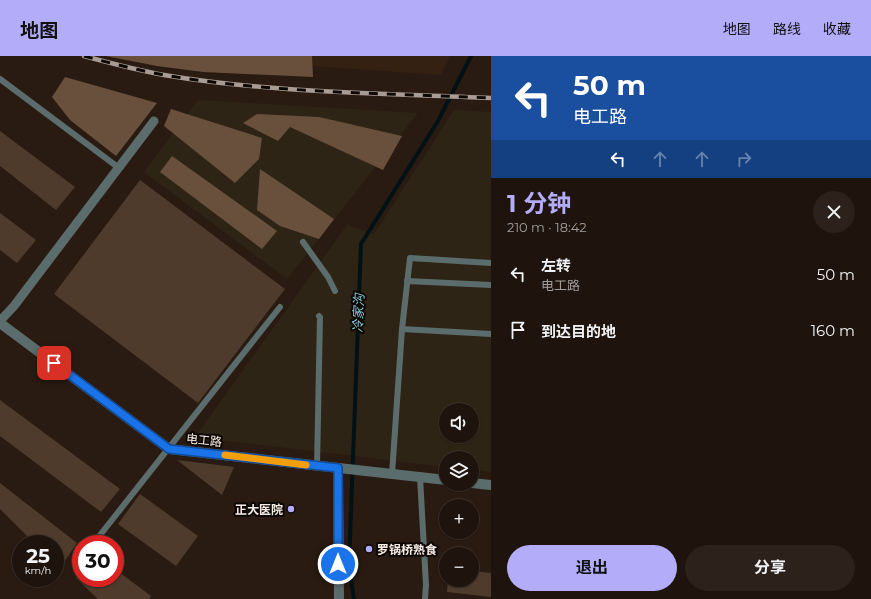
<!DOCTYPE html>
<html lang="zh">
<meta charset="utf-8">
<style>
body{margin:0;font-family:Montserrat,"Noto Sans SC",sans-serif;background:#2c211b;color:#f1f3f6;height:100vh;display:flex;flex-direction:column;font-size:15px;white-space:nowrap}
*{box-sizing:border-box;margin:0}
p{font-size:13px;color:#a19e9d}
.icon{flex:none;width:22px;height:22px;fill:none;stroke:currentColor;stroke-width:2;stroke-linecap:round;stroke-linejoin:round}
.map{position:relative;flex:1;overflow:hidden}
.details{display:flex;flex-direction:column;background:#1f140d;width:380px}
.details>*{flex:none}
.banner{background:#1a4fa0;color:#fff;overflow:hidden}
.fabs{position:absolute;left:439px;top:347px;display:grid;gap:8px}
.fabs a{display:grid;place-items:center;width:40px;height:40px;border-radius:50%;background:#1f140d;box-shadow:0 1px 3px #0004,0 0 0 1px #3c332e;font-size:20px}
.speed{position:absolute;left:12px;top:479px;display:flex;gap:8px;font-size:20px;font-weight:700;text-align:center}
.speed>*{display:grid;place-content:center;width:52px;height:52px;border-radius:50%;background:#1f140d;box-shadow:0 1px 3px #0004,0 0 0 1px #3c332e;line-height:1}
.speed small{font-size:10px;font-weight:400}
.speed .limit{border:6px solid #d22;background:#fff;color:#111}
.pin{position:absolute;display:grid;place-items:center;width:34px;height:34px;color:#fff;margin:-17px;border-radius:8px;box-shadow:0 2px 6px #0006}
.me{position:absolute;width:44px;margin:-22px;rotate:0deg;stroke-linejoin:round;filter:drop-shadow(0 0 3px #0008)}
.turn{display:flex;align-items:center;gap:14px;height:84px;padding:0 16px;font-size:18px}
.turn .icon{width:52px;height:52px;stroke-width:2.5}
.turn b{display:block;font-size:28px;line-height:34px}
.lanes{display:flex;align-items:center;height:38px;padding:0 16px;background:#0003;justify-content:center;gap:20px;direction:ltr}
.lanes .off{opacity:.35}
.round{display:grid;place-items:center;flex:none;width:42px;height:42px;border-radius:21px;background:#2c211b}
.headline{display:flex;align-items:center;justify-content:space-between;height:68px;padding:0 16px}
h1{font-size:24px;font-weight:700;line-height:30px;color:#b3adf9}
.button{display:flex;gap:8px;margin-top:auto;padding:8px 16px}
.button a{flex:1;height:46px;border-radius:24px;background:#b3adf9;color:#111;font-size:16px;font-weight:700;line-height:46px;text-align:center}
.button a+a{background:#2c211b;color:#f1f3f6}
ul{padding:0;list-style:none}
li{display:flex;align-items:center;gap:12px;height:56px;padding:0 16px}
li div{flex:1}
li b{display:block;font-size:15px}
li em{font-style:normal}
header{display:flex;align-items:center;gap:24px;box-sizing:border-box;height:56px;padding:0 20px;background:#b3adf9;color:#111}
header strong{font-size:19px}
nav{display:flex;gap:22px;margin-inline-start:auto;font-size:14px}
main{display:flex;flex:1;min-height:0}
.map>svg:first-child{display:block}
</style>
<header>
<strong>地图</strong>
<nav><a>地图</a><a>路线</a><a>收藏</a></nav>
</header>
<main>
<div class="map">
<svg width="491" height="543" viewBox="0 0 491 543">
<rect width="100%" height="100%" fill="#291b11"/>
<g fill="#2e2415" fill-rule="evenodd">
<path d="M198,44L418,57L287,223L144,116Z"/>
<path d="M454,54L491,56V416L472,414V402H446V411L195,381L347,169L374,178ZM446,354H472V380H446Z"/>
</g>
<path fill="#352112" d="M202,0H450L441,19L213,3Z"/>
<g fill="#4e3b2c">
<path d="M0,75L75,131L56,154L0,110Z"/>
<path d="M140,124L285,233L198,347L54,238Z"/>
<path d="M0,157L36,184L17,207L0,194Z"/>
<path d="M0,344L120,433L101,456L0,380Z"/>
<path d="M177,404L234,411L222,439Z"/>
<path d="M0,427L77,487L60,512L55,508V488H35L0,453Z"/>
<path d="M140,438L198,480L176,510L118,468Z"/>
<path d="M115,513L151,540L149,543H98L76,522L81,515V522H115Z"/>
<path d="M472,515L491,517V541L447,536L448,524H472Z"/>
</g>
<g fill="#69503d">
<path d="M106,0H312L313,21L203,16L157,10Z"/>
<path d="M65,21L157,47L116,100L70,64L52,41Z"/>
<path d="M171,53L262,82L259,103L235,127L164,70Z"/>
<path d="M257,58L319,61L402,80L383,114L290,71L278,85L243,67Z"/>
<path d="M172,100L277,175L262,193L160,116Z"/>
<path d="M260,113L334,163L319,183L280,170L257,154Z"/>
</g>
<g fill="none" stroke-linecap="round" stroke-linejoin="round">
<path stroke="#011115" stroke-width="4" d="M354,543L349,509L361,188L438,65L471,0"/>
<g stroke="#5b6c6c" stroke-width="6">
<path d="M0,23L119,112"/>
<path d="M303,186L328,221L335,235"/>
<path d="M407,225L491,229"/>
<path d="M402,273L410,202L491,207"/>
<path d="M317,410L320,261L319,260"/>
<path d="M392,418L402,273L491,278"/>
<path d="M420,421L426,529L425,543"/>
<path d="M93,488L280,251"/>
<path d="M76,510L81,504"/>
</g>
<path stroke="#5b6c6c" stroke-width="9" d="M0,265L14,250L154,65"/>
<path stroke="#5b6c6c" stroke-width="10" d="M338,412L339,543"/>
<g stroke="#5b6c6c" stroke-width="10">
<path d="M0,267L169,393L446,424"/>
<path d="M472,427L491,429"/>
</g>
<defs>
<path id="rail" d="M84,0C110,7 137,14 164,19C271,37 382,37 491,42"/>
</defs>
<use href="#rail" stroke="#a89c94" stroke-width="4.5"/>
<use href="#rail" stroke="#0d0704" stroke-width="3" stroke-dasharray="9" stroke-linecap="butt"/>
</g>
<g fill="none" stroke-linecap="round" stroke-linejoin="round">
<defs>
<path id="route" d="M54,307L169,393L338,412V508"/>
</defs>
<use href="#route" stroke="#114b97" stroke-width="10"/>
<use href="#route" stroke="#1a73e8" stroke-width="7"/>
<path stroke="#f59e0b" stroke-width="7" d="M225,399L306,409"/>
</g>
<g fill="#b3adf9" stroke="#0d0704" stroke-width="1.5">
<circle cx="291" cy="453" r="4"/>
<circle cx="369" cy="493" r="4"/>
</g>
<g text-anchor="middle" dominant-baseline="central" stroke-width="4" stroke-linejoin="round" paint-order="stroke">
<g font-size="12" fill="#f6ece5" stroke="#0d0704">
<text transform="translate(204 384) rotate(6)">电工路</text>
</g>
<g font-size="12" font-weight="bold" fill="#f6ece5" stroke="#0d0704" text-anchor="end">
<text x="283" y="453">正大医院</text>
<text x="377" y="493" text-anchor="start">罗锅桥熟食</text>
</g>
<g font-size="13" font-style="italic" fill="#86cede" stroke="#0d0704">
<text transform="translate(358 257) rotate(-88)">冷家沟</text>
</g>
</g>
</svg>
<div class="fabs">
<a><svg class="icon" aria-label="sound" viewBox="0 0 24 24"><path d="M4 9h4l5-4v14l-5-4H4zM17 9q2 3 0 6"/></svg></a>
<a><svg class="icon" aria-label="layers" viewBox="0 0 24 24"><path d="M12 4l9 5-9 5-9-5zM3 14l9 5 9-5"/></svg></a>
<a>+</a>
<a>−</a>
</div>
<div class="speed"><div>25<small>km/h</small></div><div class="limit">30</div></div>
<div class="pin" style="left:54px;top:307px;background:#d93025"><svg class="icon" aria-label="arrive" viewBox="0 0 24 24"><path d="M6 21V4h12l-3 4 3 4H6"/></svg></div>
<svg class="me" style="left:338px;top:508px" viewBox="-20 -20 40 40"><circle r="17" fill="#1a73e8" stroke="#fff" stroke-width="3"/><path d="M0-11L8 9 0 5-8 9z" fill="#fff"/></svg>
</div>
<section class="details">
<div class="banner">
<div class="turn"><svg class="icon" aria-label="left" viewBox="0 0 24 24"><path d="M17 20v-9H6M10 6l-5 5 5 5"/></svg><div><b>50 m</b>电工路</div></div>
<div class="lanes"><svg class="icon" aria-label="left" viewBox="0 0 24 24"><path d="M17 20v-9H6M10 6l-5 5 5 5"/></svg><svg class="icon off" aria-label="ahead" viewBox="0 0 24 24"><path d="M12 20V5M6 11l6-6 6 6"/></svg><svg class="icon off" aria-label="ahead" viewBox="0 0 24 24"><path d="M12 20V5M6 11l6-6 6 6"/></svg><svg class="icon off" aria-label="right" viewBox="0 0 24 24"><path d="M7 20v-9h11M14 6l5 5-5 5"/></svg></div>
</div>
<div class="headline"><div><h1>1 分钟</h1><p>210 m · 18:42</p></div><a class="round"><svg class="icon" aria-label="close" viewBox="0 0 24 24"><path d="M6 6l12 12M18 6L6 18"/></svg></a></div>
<ul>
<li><svg class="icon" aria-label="left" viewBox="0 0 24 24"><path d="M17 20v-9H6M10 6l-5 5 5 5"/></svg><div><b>左转</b><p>电工路</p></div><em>50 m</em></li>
<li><svg class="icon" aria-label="arrive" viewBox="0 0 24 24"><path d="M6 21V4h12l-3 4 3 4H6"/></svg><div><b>到达目的地</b></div><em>160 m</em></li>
</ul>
<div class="button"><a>退出</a><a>分享</a></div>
</section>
</main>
